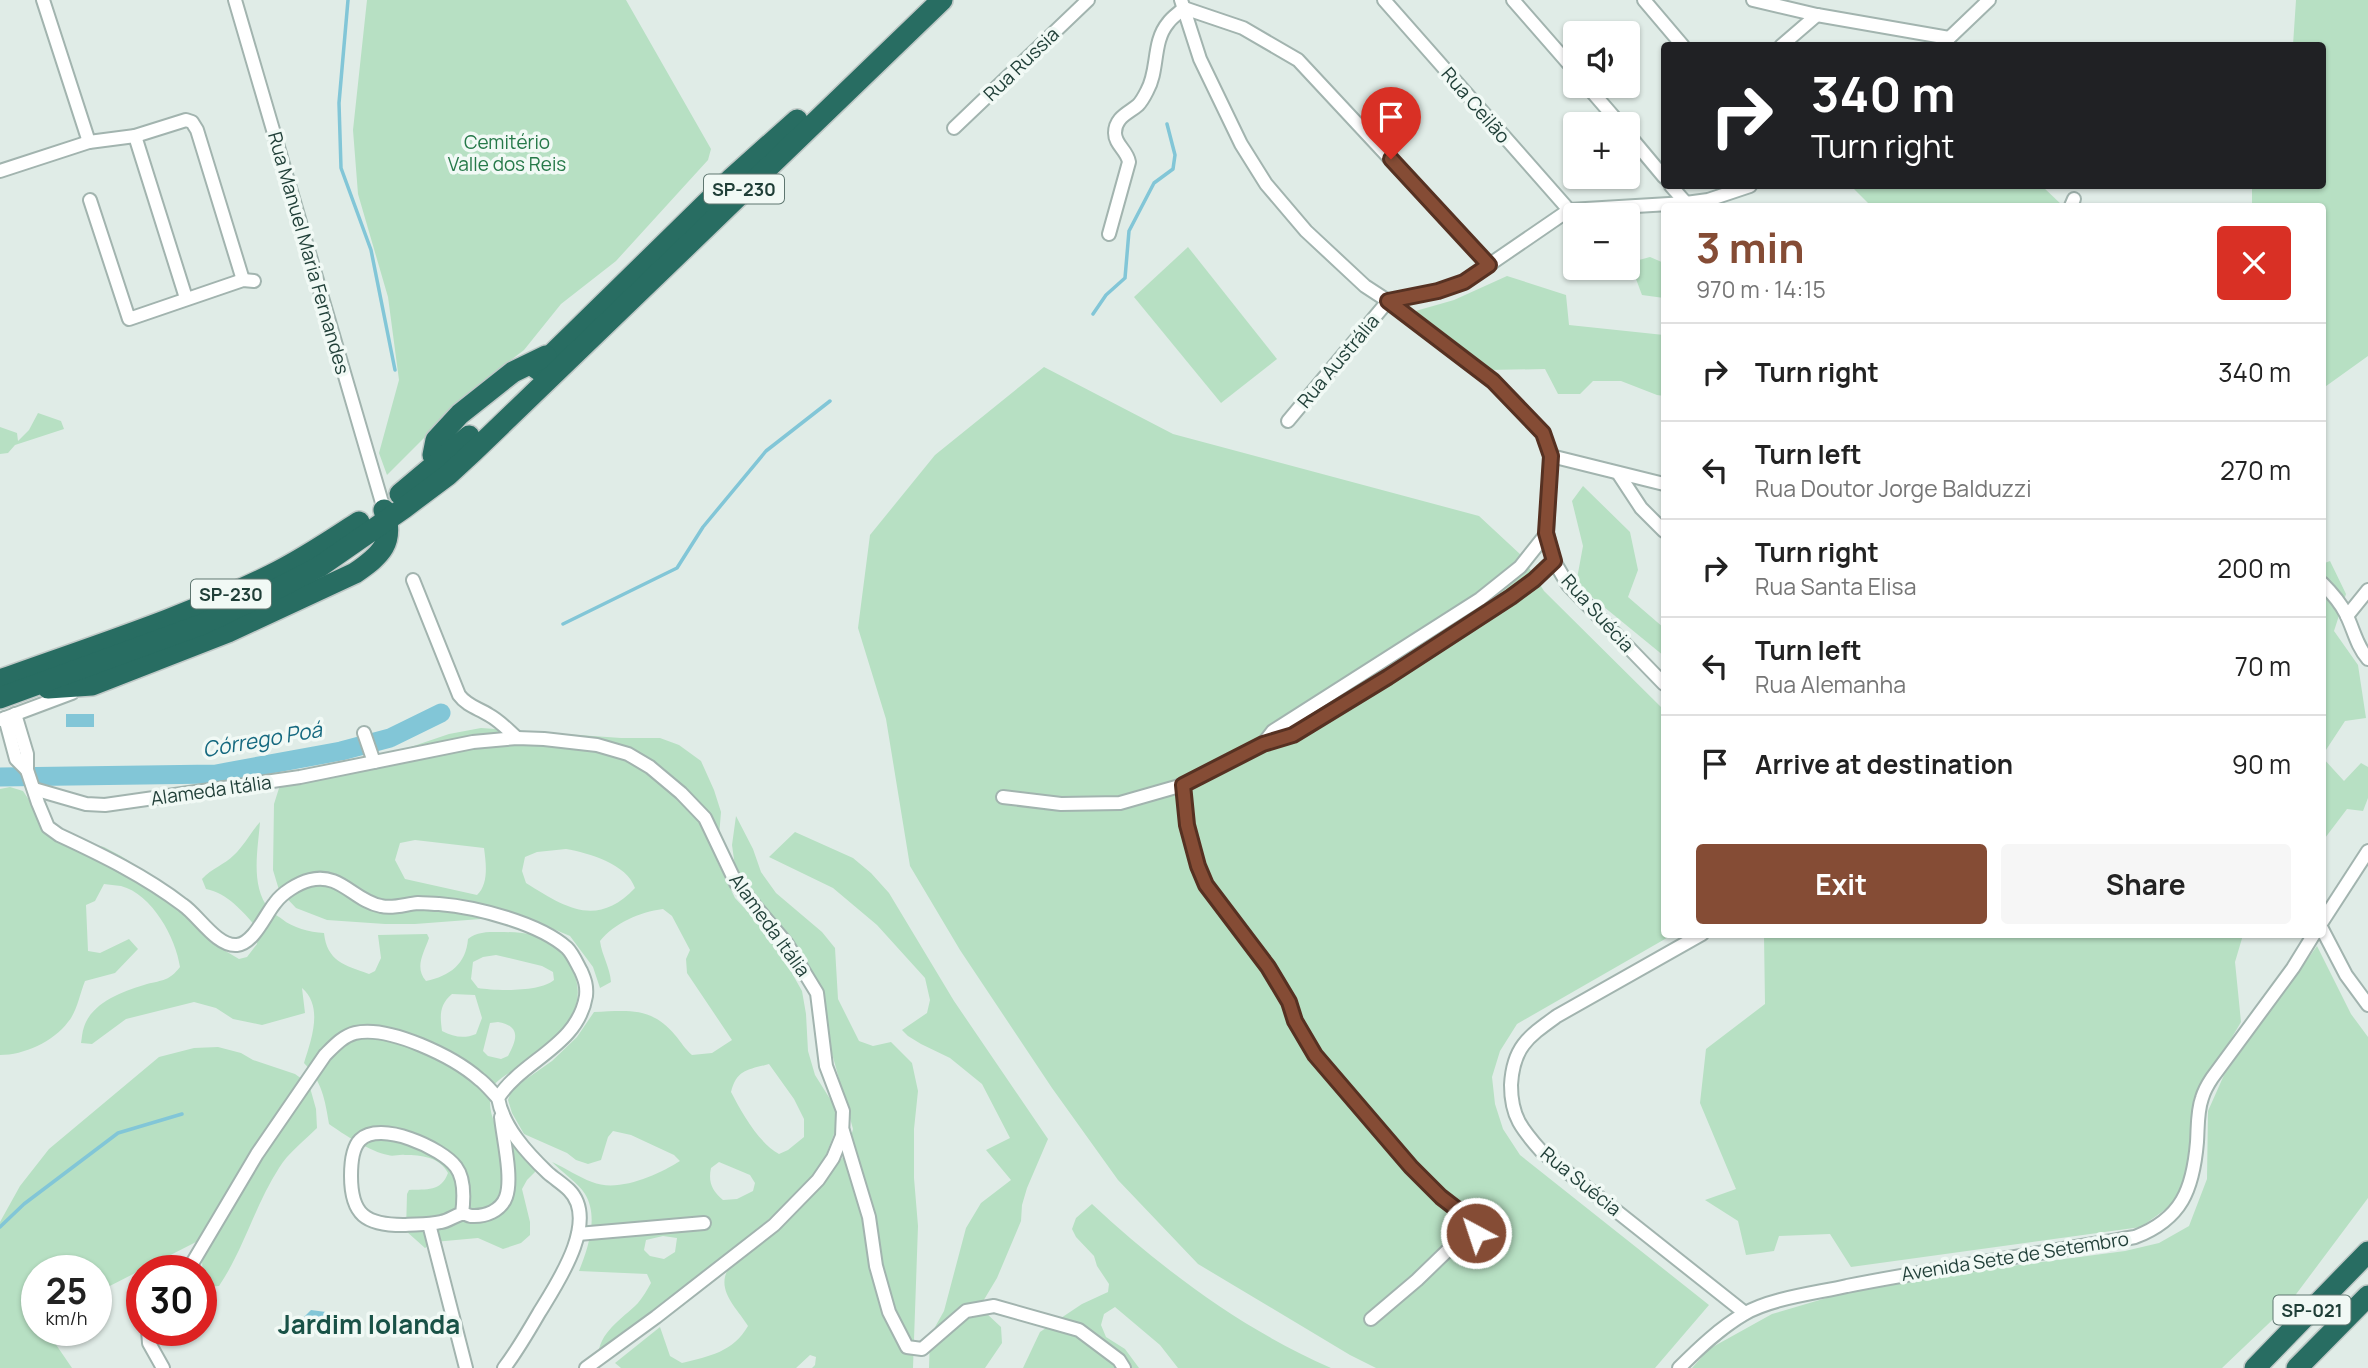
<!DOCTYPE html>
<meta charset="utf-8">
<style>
body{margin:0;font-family:Manrope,sans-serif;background:#f6f6f6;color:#222;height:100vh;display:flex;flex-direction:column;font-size:26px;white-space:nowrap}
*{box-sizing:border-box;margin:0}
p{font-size:23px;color:#767676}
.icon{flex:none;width:38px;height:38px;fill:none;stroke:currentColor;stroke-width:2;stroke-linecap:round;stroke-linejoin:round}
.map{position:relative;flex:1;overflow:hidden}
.panel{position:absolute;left:1661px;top:203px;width:665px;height:735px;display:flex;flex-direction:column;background:#fff;border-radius:7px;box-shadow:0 2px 5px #0004}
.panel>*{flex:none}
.top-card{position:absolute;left:1661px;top:42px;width:665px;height:147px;border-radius:7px;box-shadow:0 2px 5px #0004;background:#202124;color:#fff;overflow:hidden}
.buttons{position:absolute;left:1563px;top:21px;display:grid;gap:14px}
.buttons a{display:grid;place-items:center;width:77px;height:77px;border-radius:7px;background:#fff;box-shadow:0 2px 5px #0004;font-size:35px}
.speed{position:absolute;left:21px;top:1255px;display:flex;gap:14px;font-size:35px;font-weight:700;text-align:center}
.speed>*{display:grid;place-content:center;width:91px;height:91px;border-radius:50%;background:#fff;box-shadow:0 2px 5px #0004;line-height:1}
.speed small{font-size:18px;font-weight:400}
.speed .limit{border:10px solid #d22;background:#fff;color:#111}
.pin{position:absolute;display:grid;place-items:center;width:60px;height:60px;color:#fff;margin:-72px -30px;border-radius:50% 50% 50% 0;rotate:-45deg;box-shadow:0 0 7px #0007}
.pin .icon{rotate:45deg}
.me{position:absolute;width:77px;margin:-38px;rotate:320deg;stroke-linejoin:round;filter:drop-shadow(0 0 5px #0008)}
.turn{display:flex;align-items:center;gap:24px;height:147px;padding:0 35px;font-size:32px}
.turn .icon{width:91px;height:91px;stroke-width:2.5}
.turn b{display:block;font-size:49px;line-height:60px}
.round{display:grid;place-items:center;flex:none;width:74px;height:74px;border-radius:7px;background:#f6f6f6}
.head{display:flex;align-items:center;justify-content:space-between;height:119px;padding:0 35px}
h1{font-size:42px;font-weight:700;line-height:52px;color:#854c35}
.action{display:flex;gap:14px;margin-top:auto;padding:14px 35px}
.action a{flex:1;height:80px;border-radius:7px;background:#854c35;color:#fff;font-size:28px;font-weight:700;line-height:80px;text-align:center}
.action a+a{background:#f6f6f6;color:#222}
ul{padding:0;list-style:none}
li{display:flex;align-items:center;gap:21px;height:98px;padding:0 35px;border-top:2px solid #e0e0e0}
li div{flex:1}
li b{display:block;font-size:26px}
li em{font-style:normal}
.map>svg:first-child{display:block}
</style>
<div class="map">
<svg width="2368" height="1368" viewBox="0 0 2368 1368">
<rect width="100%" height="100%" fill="#e0ece7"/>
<g fill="#b7e0c3" fill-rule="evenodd">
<path d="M367,0H626L711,149L708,160L616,261L561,304L524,350L474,388L387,475L379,453L399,380L388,297L358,194L353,130Z"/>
<path d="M2296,0H2368V356L2322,389V206H2252V186H2322V46L2293,45Z"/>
<path d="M1851,186H2042L2063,206H1871Z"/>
<path d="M1188,247L1277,359L1221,403L1134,297Z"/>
<path d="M1650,257L1664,263V298L1642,295L1636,279L1611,268H1628V263Z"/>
<path d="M1507,276L1566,295L1569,325L1664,335V396L1657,395L1621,381H1593L1580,394H1558L1545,369L1489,370L1412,312L1454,300Z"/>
<path d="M1044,367L1173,434L1479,516L1521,555L1544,591L1664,710V934L1672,935L1517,1024L1500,1051L1492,1077L1495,1104L1503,1129L1520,1155L1709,1305L1655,1368H1376L1350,1355L1198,1264L1118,1180L1052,1088L960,950L910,866L886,719L858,628L870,535L935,455Z"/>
<path d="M38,413L61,421L64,429L15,445L8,453L0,454V427L17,433L18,441L29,430Z"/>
<path d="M1583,486L1630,532L1638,570L1628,597L1664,628V656L1576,584L1583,546L1572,501Z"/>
<path d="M2330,561L2346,594L2334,631L2358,665L2366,718L2345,721L2322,756V564Z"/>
<path d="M481,728L621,738H660L679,745L701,761L714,790L721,812L717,861L735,898L772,938L802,991L806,1014L808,1051L815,1075L837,1110L839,1121L821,1168L791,1200L696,1282L598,1357C599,1332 621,1320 638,1303C643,1297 647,1290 651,1283L647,1274L579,1271C588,1248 599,1217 585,1194C579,1184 561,1171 552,1162C566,1168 578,1177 592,1182C618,1193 658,1175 680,1161L674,1155L631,1135L613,1131L608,1137L601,1160L588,1164L576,1160L567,1153L524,1134L512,1113L508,1100L512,1089L552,1061L577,1037L594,1012C627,1011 651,1006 675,1035C681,1042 685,1049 692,1055L712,1053L732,1040L687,973L686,959L690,950L672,916L663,909C639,912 615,923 600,941C602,956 610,967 611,982L600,988L593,967L570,936L532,920L494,918L415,924H385L327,920L296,908L279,890L273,870L274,804L280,785L390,754L449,734ZM415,840L484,848C486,863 489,884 477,895L405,879L395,860L400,843ZM566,849C589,853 627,864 635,888C597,928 566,908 526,883L522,871L525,857L537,852ZM769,1064L794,1099L804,1119V1137L788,1150L779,1154C758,1142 742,1113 731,1092C737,1069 748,1070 769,1064ZM719,1162L750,1175L755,1183L753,1191L737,1199L723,1200C712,1191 708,1182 711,1168ZM663,1236L677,1238L675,1252L664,1259L650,1256L644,1250L646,1240Z"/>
<path d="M2322,757L2344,781L2361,763L2368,767V798L2363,811L2347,809L2322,842Z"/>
<path d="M10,787L23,791L42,819L81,841L104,847L121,856L187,899L204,934L212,943L239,959L247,957L257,944L258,929C243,912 229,894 206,889L202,879C212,868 224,865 234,855C244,846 251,832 260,822C258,849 250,886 269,909C272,913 278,916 282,919C293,928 309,932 324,933C327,961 344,965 369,974L375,971L381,958L378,935L427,934L429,938C424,953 414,967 426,981C450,976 466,964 468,939C476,932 487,932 498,932C510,932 524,932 536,936C566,946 588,983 573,1013C560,1040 534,1054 511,1072C506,1075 498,1080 494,1085C492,1088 490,1096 490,1100C489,1130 513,1147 534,1163L535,1172L527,1180L522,1189L530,1222V1235L521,1243L503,1249L478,1238L434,1242L425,1248L406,1231L407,1194L409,1190C427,1189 441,1192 448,1173C440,1157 421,1155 405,1155C399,1154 393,1157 388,1155C371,1152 343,1134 329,1124C325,1100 322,1081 304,1063C311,1040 324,1007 302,988L305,1013L262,1025L233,1019L216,1008L194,1002L126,1019L92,1044L81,1043C82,1038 82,1032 84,1027C92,1002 124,991 147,984C163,980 169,981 180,967C176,938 152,894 121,886C115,885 109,885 104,884L95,901L86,905L88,951L100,953L129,939L138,949L115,973L85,981C80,993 77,1012 68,1022C53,1042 24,1055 0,1055V789ZM496,955L542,966L553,972L554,980C541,992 496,991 478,988L471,979L473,962L483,957ZM452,994L475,995L482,1018L476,1034C464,1039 454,1037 442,1031C440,1016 439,1005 452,994ZM498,1022C520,1026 518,1038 508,1056L501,1059L488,1056L483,1051L490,1023Z"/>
<path d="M736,816L753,849L761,872L776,893L822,932L835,948L838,999L859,1041L873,1046L891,1042L912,1063L918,1091L914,1129V1178L918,1226L913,1368H812L815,1365L816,1357L810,1355L796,1368H621L615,1363L660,1327L670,1356L682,1363C710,1356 733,1352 748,1326C737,1308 716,1291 728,1269L804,1205L847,1152L853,1129L831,1050L824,1004L817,981L793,939L736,874L732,845Z"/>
<path d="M795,832L853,858L871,873L889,893L954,1001L1048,1139L1027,1188L1022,1205L1021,1221L997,1278L982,1303L986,1313L1001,1327L1002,1343L985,1368H929L930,1336L944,1311L966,1228L981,1203L1011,1180L986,1150L1010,1138L982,1084L950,1058L921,1044L908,1036L902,1030L927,1013L930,1000L925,978L877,925L833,888L769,857Z"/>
<path d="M1764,935H2243L2235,962L2241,1022L2194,1102L2187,1178L2170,1206L2141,1227L1851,1267L1830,1234L1779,1236L1774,1251L1746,1255L1738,1221L1705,1200L1736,1189L1700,1103L1706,1049L1765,1004Z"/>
<path d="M2317,946L2351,1014L2368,1037V1198L2288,1305L2222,1368H1692L1709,1349L1772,1314L1874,1284L2125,1251L2159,1243L2189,1226L2207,1179L2208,1111L2224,1075Z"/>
<path d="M218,1047L241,1053L253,1060L295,1074L309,1084L316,1109L317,1128C305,1140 288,1153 279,1168C255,1205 244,1249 219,1286L201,1287C202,1270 205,1256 196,1242L96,1293V1270H37V1330H46L72,1368H0V1222L20,1186L49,1149L159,1057L194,1048Z"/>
<path d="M1092,1204C1163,1270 1242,1329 1331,1368H1178L1160,1345L1115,1307L1104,1314L1101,1325L1106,1337L1125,1349L1139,1368H1023L1040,1332L1082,1304L1108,1292L1109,1284L1097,1266L1094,1256L1076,1237L1072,1229L1076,1218Z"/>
</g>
<g fill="#82c6d7">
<rect x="66" y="714" width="28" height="13"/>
<path d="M311,1310L326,1312L331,1320L330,1330L302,1327L303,1318Z"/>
</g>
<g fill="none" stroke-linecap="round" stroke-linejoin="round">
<g stroke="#82c6d7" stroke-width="3.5">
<path d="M348,0L339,103L341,168L371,250L395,370"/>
<path d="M1093,314L1106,295L1125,278L1129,231L1154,183L1173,169L1175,155L1167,124"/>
<path d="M563,624L677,568L703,527L766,451L830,401"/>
<path d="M0,1227L24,1204L118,1133L182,1114"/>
</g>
<path stroke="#82c6d7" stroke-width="19" d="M0,777L216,774L341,751L390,738L441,713"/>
<defs>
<g id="street">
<path d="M43,0L89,142"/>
<path d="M235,0L383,506"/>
<path d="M1181,0L1200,59L1241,144L1266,184L1306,231L1365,286L1388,301L1493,381L1543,433L1551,456L1547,533L1554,561L1568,585L1664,684"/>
<path d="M1384,0L1569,210"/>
<path d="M1513,0L1575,71"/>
<path d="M1644,0L1683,46"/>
<path d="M1753,0L1817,15L1949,38"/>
<path d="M1944,43L1989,0"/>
<path d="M1781,46L1817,15"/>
<path d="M1587,86L1620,124"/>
<path d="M954,128L1088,0"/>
<path d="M1628,134L1664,177"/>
<path d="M135,136L186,298"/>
<path d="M0,171L89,142L135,136L186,120L192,122L197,130L243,280"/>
<path d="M1671,186L1686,203"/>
<path d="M90,200L129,319L243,280L254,281"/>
<path d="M2071,206L2074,199"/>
<path d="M1109,234L1129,162C1127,150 1115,145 1115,133C1115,117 1129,113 1138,105C1142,101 1145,95 1147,91C1159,70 1152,42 1168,23C1172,17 1179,13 1184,8L1243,28L1298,60L1489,265"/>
<path d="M1388,301L1438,291L1464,282L1569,210L1686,203L1708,200L1750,186"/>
<path d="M1288,421L1388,301"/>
<path d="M1551,456L1664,484"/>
<path d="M1618,473L1641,508L1664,531"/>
<path d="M413,580L459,695C467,706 478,708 489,715C500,721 508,730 517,738"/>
<path d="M2322,583C2331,592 2340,602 2346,614C2354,630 2356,645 2368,659"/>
<path d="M2347,616L2368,590"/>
<path d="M15,714L27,754V770L38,803L48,827L59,835C102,855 145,876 183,905C198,915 217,947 237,945C254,943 265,915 275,903C282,893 298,883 310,880C340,872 354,901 381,906C393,909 406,904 418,903C425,903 432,904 439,904C476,907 539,923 567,948C573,954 577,964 581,971C585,980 587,986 586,996C578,1046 522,1060 498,1098C503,1127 527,1153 548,1173C555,1179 563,1184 569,1190C600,1221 556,1285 539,1313C528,1332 517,1351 504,1368"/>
<path d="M5,718L16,759L27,770"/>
<path d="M0,720L72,693"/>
<path d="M364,733L374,762"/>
<path d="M1263,744L1273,731L1284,724L1480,599L1520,567L1547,533"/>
<path d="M1183,785L1187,825L1198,866L1206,885L1268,967L1289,1002L1295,1021L1315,1055L1411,1167L1441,1197L1476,1225V1233L1472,1240L1449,1249L1417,1280L1371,1319"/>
<path d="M34,789L86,804L105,805L300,777L473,742L517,738L544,739L597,745L628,754L650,767L681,793L705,818L736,883L787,944L817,993L826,1066L843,1111L842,1136L833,1158L818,1180L774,1225L656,1317L586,1368"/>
<path d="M1003,797L1061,804L1120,803L1183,785L1263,744L1293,735L1388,677L1511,597L1534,581L1554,561"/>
<path d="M2322,922L2368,851"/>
<path d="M2322,929L2346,975L2368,1005"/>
<path d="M1702,934L1557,1016C1528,1037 1513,1047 1511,1085C1511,1098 1513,1111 1519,1122C1525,1133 1534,1143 1542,1152L1745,1313"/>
<path d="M843,1131L869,1217L876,1266L889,1312L907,1347L922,1349L966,1311L994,1306L1079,1330L1119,1360L1124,1368"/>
<path d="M462,1214C464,1199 465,1179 456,1167C442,1148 380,1120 360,1140C352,1148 351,1166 351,1176C351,1215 366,1225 403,1225C416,1224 428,1225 441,1222C448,1221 454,1216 461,1214C466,1213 466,1215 471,1216C485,1217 501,1211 506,1197C513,1178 503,1138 501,1117"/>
<path d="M429,1224L466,1368"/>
<path d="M578,1234L704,1223"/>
<path d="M185,1270L193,1262L257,1154L325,1055C334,1046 343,1036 355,1033C389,1025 454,1057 479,1079C486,1084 492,1092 498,1098"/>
<path d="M148,1330L149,1343L163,1368"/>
<path d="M1679,1368C1699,1348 1720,1328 1744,1314C1771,1298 1817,1293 1847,1286C1943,1267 2039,1254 2135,1237C2182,1219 2193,1189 2197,1142C2198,1127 2197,1112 2202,1098C2204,1091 2208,1084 2212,1078L2293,968L2314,934"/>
</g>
<g id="highway">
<path d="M537,369L732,178L797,120"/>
<path d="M445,470L433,455L436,440L460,414L513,372L546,356"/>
<path d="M400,494L469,436"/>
<path d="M0,680C91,647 184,618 271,575C302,560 330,541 359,522"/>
<path d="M48,688L92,685L228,632L355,573C381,555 395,543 384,510"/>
<path d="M0,698L203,624L284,585L319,567L404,508L448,475L474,451L942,0"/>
<path d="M2255,1368L2368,1252"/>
<path d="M2297,1368L2368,1296"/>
</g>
</defs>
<use href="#street" stroke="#a2b4af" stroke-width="16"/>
<use href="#highway" stroke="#c0c9c7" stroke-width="24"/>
<use href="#street" stroke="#fff" stroke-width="12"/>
<use href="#highway" stroke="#286d62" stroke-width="21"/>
</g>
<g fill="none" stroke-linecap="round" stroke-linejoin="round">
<defs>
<path id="route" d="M1391,159L1489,265L1464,282L1438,291L1388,301L1493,381L1543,433L1551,456L1546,533L1554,561L1534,580L1511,597L1388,677L1293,735L1263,744L1183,785L1187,825L1198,866L1206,885L1268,967L1289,1002L1295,1021L1315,1055L1411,1167L1441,1197L1476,1224V1233"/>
</defs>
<use href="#route" stroke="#563122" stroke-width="18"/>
<use href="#route" stroke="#854c35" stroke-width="12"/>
</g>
<g text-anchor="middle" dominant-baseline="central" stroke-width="7" stroke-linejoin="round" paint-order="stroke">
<g fill="#f1f9f5" stroke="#5e7670" stroke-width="2">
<rect x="704" y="174.5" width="80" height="29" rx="5"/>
<rect x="191" y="579.5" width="80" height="29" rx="5"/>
<rect x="2273.5" y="1295.5" width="77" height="29" rx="5"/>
</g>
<g font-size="18" font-weight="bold" fill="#1f3e37">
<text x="744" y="189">SP-230</text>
<text x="231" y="594">SP-230</text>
<text x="2312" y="1310">SP-021</text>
</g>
<g font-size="19" fill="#1f3e37" stroke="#f1f9f5">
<text transform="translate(1021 64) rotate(-44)">Rua Russia</text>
<text transform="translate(1476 105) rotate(49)">Rua Ceilão</text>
<text transform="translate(309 253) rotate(74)">Rua Manuel Maria Fernandes</text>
<text transform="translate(1338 361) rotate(-50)">Rua Austrália</text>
<text transform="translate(1598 613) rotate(48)">Rua Suécia</text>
<text transform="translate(211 790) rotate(-8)">Alameda Itália</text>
<text transform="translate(770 925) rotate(54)">Alameda Itália</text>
<text transform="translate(1581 1181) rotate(39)">Rua Suécia</text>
<text transform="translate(2015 1256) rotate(-9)">Avenida Sete de Setembro</text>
</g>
<g font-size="19" fill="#267949" stroke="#f1f9f5">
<text x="507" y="142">Cemitério<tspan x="507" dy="22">Valle dos Reis</tspan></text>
</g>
<g font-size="21" font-style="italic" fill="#14687f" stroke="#f1f9f5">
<text transform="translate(262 739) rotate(-10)">Córrego Poá</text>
</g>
<g font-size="26" font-weight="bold" fill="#195247" stroke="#f1f9f5">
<text x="369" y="1324">Jardim Iolanda</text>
</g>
</g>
</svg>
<div class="buttons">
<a><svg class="icon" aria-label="sound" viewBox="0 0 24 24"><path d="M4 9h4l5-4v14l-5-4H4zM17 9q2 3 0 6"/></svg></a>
<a>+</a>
<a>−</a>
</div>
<div class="speed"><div>25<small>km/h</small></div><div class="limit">30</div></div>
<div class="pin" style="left:1391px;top:159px;background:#d93025"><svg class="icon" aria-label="arrive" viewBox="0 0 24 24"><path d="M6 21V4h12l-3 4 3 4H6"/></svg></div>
<svg class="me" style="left:1476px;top:1233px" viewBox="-20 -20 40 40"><circle r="17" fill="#854c35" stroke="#fff" stroke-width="3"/><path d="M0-11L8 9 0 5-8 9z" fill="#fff"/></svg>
<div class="top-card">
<div class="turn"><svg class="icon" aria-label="right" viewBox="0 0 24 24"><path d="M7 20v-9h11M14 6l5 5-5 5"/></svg><div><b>340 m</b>Turn right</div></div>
</div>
<section class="panel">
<div class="head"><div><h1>3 min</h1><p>970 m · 14:15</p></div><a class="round" style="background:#d93025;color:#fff"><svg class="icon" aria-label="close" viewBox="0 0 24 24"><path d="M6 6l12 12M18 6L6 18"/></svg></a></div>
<ul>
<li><svg class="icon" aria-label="right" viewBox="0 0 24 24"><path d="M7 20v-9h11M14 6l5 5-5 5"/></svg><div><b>Turn right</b></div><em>340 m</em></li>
<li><svg class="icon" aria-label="left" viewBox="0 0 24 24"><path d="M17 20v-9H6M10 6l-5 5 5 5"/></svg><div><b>Turn left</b><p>Rua Doutor Jorge Balduzzi</p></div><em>270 m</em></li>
<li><svg class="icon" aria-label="right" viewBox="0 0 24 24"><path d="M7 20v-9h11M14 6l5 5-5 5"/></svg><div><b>Turn right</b><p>Rua Santa Elisa</p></div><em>200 m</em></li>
<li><svg class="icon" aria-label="left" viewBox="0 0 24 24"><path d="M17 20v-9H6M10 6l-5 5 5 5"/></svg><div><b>Turn left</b><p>Rua Alemanha</p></div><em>70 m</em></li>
<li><svg class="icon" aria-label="arrive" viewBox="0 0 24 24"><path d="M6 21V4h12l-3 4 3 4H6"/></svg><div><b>Arrive at destination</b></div><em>90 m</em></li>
</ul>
<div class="action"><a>Exit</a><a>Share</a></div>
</section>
</div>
